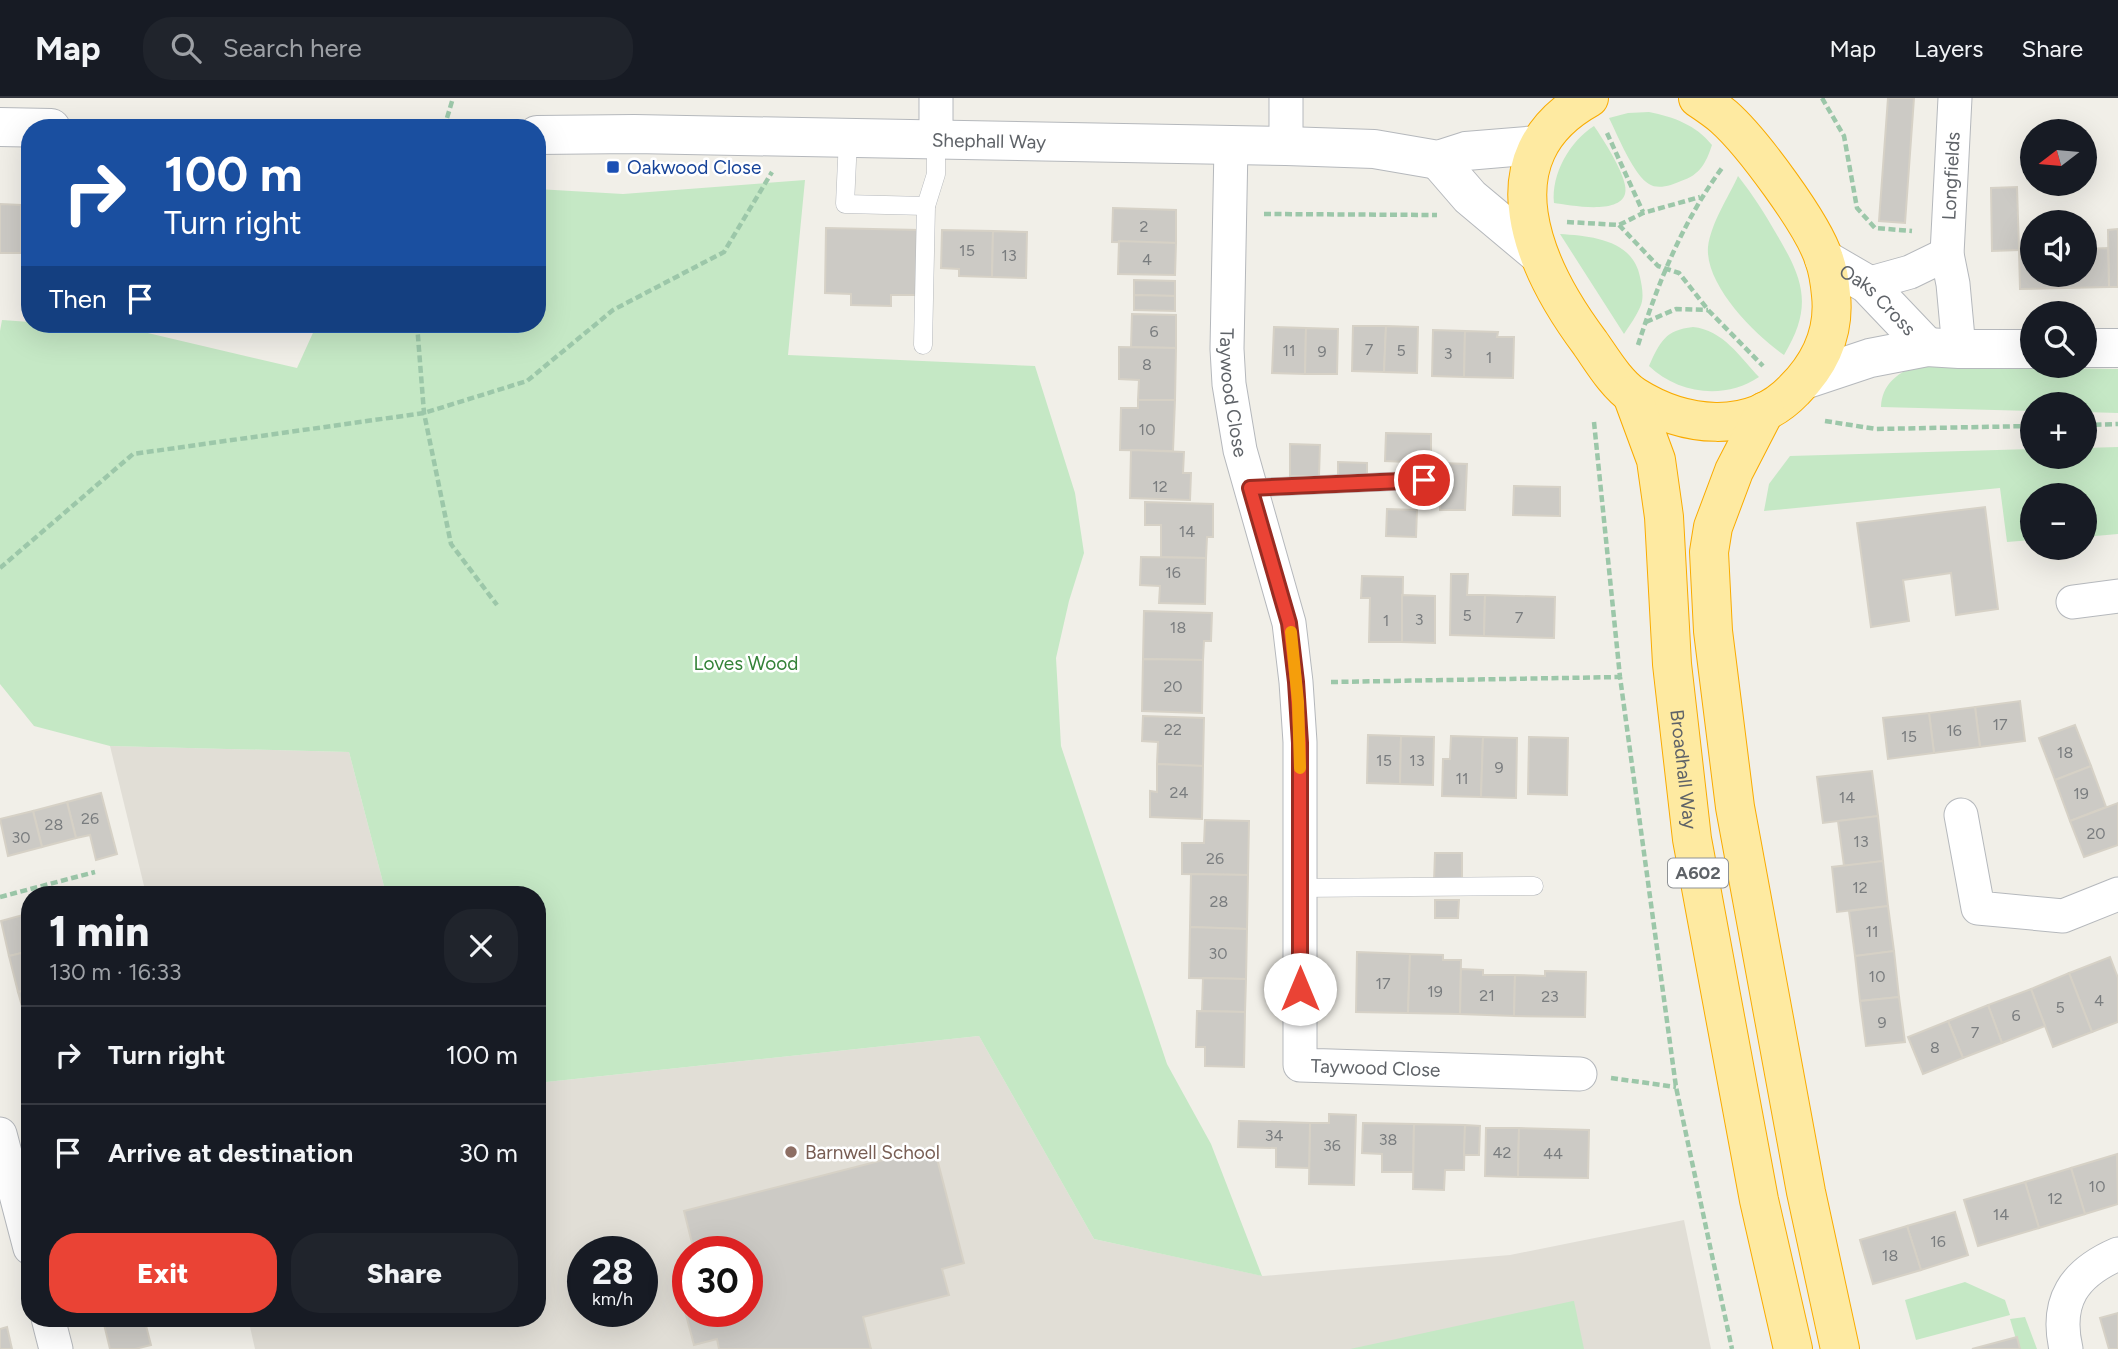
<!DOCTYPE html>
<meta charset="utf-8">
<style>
body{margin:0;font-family:Figtree,sans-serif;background:#20242c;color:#f1f3f6;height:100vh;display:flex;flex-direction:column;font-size:26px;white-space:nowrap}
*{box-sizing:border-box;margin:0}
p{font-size:23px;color:#9ea1a6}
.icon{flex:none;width:38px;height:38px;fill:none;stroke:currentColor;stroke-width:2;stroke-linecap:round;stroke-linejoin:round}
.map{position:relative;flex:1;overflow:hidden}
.details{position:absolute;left:21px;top:788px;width:525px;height:441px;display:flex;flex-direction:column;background:#171b24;border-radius:28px;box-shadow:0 7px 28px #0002}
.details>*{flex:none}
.banner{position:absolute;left:21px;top:21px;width:525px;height:214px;border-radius:28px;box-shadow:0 7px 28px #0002;background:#1a4fa0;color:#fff;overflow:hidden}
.needle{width:46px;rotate:254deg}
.controls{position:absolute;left:2020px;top:21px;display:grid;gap:14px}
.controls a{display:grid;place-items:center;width:77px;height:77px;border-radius:50%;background:#171b24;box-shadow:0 7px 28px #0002;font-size:35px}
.speed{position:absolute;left:567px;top:1138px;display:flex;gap:14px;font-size:35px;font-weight:700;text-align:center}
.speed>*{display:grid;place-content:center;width:91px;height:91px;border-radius:50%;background:#171b24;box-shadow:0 7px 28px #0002;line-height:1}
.speed small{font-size:18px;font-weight:400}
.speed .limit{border:10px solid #d22;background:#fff;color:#111}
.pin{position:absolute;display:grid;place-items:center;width:60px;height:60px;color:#fff;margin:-30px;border:4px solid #fff;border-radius:50%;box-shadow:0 2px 7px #0007}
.me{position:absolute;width:77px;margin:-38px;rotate:0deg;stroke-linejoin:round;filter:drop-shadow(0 0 5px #0008)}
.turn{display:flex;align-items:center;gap:24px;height:147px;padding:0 28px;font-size:32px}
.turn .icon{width:91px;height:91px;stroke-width:2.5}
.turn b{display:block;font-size:49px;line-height:60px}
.then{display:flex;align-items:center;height:66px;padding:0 28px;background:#0003;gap:14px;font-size:26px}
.round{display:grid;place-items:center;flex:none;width:74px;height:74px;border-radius:28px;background:#20242c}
.head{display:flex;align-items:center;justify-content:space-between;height:119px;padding:0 28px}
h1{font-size:42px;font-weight:800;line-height:52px}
.cta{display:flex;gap:14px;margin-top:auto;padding:14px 28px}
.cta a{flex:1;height:80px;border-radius:28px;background:#ea4335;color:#fff;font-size:28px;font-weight:800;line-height:80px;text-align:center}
.cta a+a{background:#20242c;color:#f1f3f6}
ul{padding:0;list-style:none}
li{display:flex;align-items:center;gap:21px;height:98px;padding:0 28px;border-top:2px solid #363941}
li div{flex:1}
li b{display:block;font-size:26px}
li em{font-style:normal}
header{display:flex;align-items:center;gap:42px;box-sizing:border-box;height:98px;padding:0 35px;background:#171b24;border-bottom:2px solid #363941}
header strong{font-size:33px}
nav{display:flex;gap:38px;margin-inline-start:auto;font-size:24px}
.search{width:490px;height:63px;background:#20242c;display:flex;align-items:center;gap:18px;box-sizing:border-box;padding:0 24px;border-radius:28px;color:#9ea1a6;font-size:26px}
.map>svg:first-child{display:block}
</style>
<header>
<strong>Map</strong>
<div class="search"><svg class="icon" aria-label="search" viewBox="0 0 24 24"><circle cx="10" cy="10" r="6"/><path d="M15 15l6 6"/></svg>Search here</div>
<nav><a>Map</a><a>Layers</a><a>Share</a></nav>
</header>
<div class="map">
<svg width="2118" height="1251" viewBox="0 0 2118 1251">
<rect width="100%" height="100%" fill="#f1efe8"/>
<g fill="#e1ded6" fill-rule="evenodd">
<path d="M110,648L349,654L386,796H146Z"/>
<path d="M979,938L1094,1141L1263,1178L1510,1157L1684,1122L1711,1251H255L248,1220H537V985ZM583,1153H642V1213H583ZM688,1153H747V1213H688Z"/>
</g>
<g fill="#c5e8c5">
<path d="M1649,14C1674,19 1696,27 1712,47C1706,65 1700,77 1681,83C1672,87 1658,92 1649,86C1634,78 1617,36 1609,20L1628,15Z"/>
<path d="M1594,28C1603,41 1630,82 1625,96C1619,117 1569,107 1554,105C1551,76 1570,43 1594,28Z"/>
<path d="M1738,78C1753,97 1765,116 1777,137C1804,182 1813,209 1784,257C1755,237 1705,187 1708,149C1711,125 1728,100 1738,78Z"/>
<path d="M805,82L788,257L1035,268L1075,395L1084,455L1069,503L1056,560L1061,648L1167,966L1211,1046L1262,1178L1094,1141L979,938L537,985V796H386L349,654L110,648L34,628L0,586V233L2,222L30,224V226L135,232L297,270L317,226H537V91L623,96Z"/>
<path d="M1560,136C1592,138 1633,142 1640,179C1642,188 1644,199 1641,207C1637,217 1630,227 1624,236Z"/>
<path d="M1693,229C1723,232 1740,259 1759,279C1725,302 1678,296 1649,268C1660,244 1665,232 1693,229Z"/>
<path d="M1915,268L2118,271V315L2084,314V306H2032V313L1881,309C1882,287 1896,276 1915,268Z"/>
<path d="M2118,349V436L2084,439V397H2032V442L2007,444L2000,390L1764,413L1769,386L1790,358L2032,351V359H2084V350Z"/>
<path d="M1965,1184L2005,1202L2010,1217L1916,1242L1905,1202Z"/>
<path d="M1574,1203L1584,1251H1350L1573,1203Z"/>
<path d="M2025,1219L2037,1251H2019L2010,1221Z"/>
</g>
<g fill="#cccac5" stroke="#d6d1c6" stroke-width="2">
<path d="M1888,0H1914L1905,125L1879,123Z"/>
<path d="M2017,89L2019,152L1992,153L1991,90Z"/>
<path d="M0,106L21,107V155H0Z"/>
<path d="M1113,110L1176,112V145L1112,144Z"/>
<path d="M826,130L919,132L918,197H891V208L851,207V196L825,195Z"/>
<path d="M2118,131V189H2109L2108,132Z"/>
<path d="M942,132L993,133L992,179L959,178V171L941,170Z"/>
<path d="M993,133L1027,134L1026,180L992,179Z"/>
<path d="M1119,143L1176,145L1175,177L1118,176Z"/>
<path d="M2108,150L2109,189L2064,190V177H2084V151Z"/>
<path d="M2019,152H2032V177H2064V190L2020,191Z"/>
<path d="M1134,182L1175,183V198L1134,197Z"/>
<path d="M1134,197L1175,198V213L1134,212Z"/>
<path d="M1132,216L1176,217V250L1131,249Z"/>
<path d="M1353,228H1386L1384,274L1352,273Z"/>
<path d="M1386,228L1418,229L1417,275L1384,274Z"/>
<path d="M1274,229L1306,230L1305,276L1272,275Z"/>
<path d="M1306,230L1338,231L1337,276H1305Z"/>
<path d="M1433,232L1465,233L1464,279L1432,278Z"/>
<path d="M1465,233L1498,234L1497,239H1514L1513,280L1464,279Z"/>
<path d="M1119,249L1176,250L1175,302H1138L1139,282L1119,281Z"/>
<path d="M1138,302H1175L1173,353L1120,352L1121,310H1138Z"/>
<path d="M1386,335L1431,336V365L1385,363Z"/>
<path d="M1290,346L1320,347L1319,378H1290Z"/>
<path d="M1131,352L1184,354L1183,375H1191L1190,402L1130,400Z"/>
<path d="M1338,364L1367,365V381L1338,380Z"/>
<path d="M1441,365L1467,366L1465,412H1440Z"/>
<path d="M1514,388L1560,389V418L1513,417Z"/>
<path d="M1145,404L1213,406V439H1207L1206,460L1161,459V427H1145Z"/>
<path d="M1985,409L1998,511L1956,517L1951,475L1903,482L1909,523L1871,529L1857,425Z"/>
<path d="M1387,411L1417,412L1416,439L1386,438Z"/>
<path d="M1141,459L1206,460L1205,506L1159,505L1160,488L1140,487Z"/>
<path d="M1451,476H1468L1467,497H1485L1484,538L1450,537Z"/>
<path d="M1362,478L1403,479L1402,544H1369L1370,500H1361Z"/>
<path d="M1402,497L1435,498V545L1402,544Z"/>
<path d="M1485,497L1555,499L1554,540L1484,538Z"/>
<path d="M1144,513L1212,515L1211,543H1204L1203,562L1143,561Z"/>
<path d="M1143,561L1203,562L1202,615L1142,613Z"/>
<path d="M2020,603L2025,643L1980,649L1975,609Z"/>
<path d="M1975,609L1980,649L1934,655L1929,615Z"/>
<path d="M1929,615L1934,655L1888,661L1883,620Z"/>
<path d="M1143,618L1204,620L1203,668L1157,666L1158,644L1142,643Z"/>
<path d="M2075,627L2091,668L2055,682L2039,640Z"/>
<path d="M1368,637L1401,638L1400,686L1367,685Z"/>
<path d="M1401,638L1434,639L1433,687L1400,686Z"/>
<path d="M1451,638L1483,639L1481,699L1442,698L1443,661H1450Z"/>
<path d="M1483,639L1517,640L1516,700L1481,699Z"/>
<path d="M1529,639L1568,640L1567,697L1528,696Z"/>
<path d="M1157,666L1203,668L1202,721L1150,719V693L1157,694Z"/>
<path d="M2091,668L2106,709L2070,723L2055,682Z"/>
<path d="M1872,673L1878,718L1823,725L1817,679Z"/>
<path d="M101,695L117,756L96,762L90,737L76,740L67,704Z"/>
<path d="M67,704L76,740L42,749L33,713Z"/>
<path d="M2118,705V747L2084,759L2070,723Z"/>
<path d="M33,713L42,749L8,758L0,721Z"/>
<path d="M1878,718L1883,763L1844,768L1838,723Z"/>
<path d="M1205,722L1249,723L1248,777L1182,776V745H1204Z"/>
<path d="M1435,755H1462V785L1434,784Z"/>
<path d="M1883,763L1888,808L1837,814L1832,769Z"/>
<path d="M1191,776L1248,777L1247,831L1190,829Z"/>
<path d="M1435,802H1459L1458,820H1435Z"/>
<path d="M1888,808L1894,853L1855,858L1849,813Z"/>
<path d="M30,815V853L9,858L1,823Z"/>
<path d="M1190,829L1247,831L1246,881L1189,880Z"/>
<path d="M30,853V891L18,894L9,858Z"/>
<path d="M1894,853L1899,899L1860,903L1855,858Z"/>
<path d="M1357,854L1410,856L1408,915L1356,914Z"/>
<path d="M1410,856L1443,857V862H1461L1460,916L1408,915Z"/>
<path d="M2110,859L2118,880V924L2092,934L2069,875Z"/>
<path d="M1461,871L1483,872V877H1515L1514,918L1460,916Z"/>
<path d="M1545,873L1586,874L1585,919L1514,918L1515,877L1545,878Z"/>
<path d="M2069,875L2092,934L2053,949L2031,891Z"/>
<path d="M1203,880L1246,881L1245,914L1202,913Z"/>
<path d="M30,891V928L28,929L18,894Z"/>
<path d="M2031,891L2045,928L2002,945L1988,907Z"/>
<path d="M1899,899L1905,944L1866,948L1860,903Z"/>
<path d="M1988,907L2002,945L1963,960L1948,923Z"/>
<path d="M1197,913L1245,914L1244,969L1205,968V949H1196Z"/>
<path d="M1948,923L1963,960L1923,976L1908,939Z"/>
<path d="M1329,1016L1356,1017L1354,1087L1309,1086L1310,1025H1329Z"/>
<path d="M1239,1023L1310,1025L1309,1070L1276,1069V1050L1238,1049Z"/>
<path d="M1363,1025L1414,1026L1413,1074H1382V1056L1362,1055Z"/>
<path d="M1414,1026L1465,1027L1464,1072H1445L1444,1092L1413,1091Z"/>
<path d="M1465,1027L1480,1028L1479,1057H1464Z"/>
<path d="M1486,1030H1519L1518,1079L1485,1078Z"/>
<path d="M1519,1030L1589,1032L1588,1080L1518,1079Z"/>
<path d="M934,1049L964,1165L942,1171L949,1197L863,1219L871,1251H719L717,1241L694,1247L681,1198L688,1196V1213H747V1153H694L684,1113Z"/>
<path d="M2117,1056L2118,1106L2085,1116L2071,1070Z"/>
<path d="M2071,1070L2085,1116L2039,1130L2025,1084Z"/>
<path d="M2025,1084L2039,1130L1978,1148L1964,1102Z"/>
<path d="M1955,1114L1968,1157L1921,1172L1907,1128Z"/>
<path d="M1907,1128L1921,1172L1873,1186L1860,1142Z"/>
<path d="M2118,1215V1251H2109L2100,1220Z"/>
<path d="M113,1220H144L151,1247L135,1251H110L103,1222Z"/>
<path d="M7,1229L12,1251H0V1231Z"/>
<path d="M2017,1239L2020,1251H1972Z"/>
</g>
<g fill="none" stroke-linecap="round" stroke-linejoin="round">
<defs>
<g id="service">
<path d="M848,41L845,106L926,108"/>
<path d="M923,247L926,108L936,76V42"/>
<path d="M1250,390L1424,382"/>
<path d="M1299,790L1534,788"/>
</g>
<g id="minor">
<path d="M1955,0L1947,156L1953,186L1959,251"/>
<path d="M936,42V0"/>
<path id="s1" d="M1231,48L1227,251L1229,286L1240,352L1289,525L1296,584L1300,644V967L1580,976"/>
<path d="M1286,48V0"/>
<path d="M1867,186L1910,174L1947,156"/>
<path d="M2073,504L2118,498"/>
<path d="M1961,717L1978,810L2063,818L2118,796"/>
<path d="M0,1036L30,1150"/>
<path d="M48,1220L56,1251"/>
<path d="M2066,1251C2055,1203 2074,1175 2118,1156"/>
</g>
<g id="tertiary">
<path d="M0,29L51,30"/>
<path id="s2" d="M537,37L634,36L1286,48L1374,51L1438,62L1466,53L1538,47"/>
<path d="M1438,62L1470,99L1538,156"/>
<path id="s3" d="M1824,161L1867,186L1927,249"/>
<path d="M2084,250H2118"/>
<path d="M1804,282L1870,260L1927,249L1959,251H2032"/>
</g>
<g id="trunk">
<path d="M1589,0C1483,59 1534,170 1590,245C1602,262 1616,286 1634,298C1683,329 1750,338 1794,292C1820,266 1835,235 1831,197C1830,186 1828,172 1824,161C1813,126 1752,44 1724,19C1716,12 1707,6 1698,0"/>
<path id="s4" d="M1632,297L1656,362L1664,419L1672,566L1692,741L1759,1102L1793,1251"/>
<path d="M1765,313L1734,373L1713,429L1709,454L1713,533L1735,709L1806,1094L1840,1251"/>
</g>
</defs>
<use href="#service" stroke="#b5b8bc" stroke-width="19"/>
<use href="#minor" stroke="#b5b8bc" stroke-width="35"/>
<use href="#tertiary" stroke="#b5b8bc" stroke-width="40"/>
<use href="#trunk" stroke="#f9ab00" stroke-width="40"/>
<g stroke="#9cc7a9" stroke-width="4.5" stroke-dasharray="7 3.5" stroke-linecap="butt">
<path d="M1822,0L1844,38L1857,110L1875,130L1912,133"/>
<path d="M444,30L453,0"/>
<path d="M1607,35L1643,114"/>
<path d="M1264,116L1437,117"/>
<path d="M1567,124L1619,127L1643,115L1700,99"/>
<path d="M1619,127L1658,168L1679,175L1709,213L1763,268"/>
<path d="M1646,224L1676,211L1708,212"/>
<path d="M417,226L424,315L451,446L497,507"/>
<path d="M1638,247C1658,185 1683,123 1722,70"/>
<path d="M1825,323L1876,331L2032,328"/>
<path d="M1594,324L1620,579L1676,989L1732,1251"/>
<path d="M2084,327L2118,326"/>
<path d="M0,470L133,356L424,315L527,283L613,212L724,154L772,74"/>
<path d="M1331,584L1620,579"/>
<path d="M0,799L95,774"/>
<path d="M1611,980L1676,989"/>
</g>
<use href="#service" stroke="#fff" stroke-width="18"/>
<use href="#minor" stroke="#fff" stroke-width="33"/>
<use href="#tertiary" stroke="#fff" stroke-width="38"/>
<use href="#trunk" stroke="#feeaa1" stroke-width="38"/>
</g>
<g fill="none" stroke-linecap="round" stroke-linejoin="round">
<defs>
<path id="route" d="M1300,891V645L1296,584L1289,525L1250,390L1424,382"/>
</defs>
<use href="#route" stroke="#982c22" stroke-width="18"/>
<use href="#route" stroke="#ea4335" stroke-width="12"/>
<path stroke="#f59e0b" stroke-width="12" d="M1291,534L1298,604L1300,670"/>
</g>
<rect fill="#1a4fb4" stroke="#fff" stroke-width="2.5" x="606" y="62" width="14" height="14" rx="3.5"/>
<circle fill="#8d6e63" stroke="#fff" stroke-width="2.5" cx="791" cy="1054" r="7"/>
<g text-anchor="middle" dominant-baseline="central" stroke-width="5" stroke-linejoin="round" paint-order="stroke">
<g font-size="16" fill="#7a7d7f">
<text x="1144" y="128">2</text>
<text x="967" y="152">15</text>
<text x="1009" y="157">13</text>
<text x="1147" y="161">4</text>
<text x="1154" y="233">6</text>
<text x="1369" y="251">7</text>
<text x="1289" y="252">11</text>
<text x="1401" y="252">5</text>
<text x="1322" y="253">9</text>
<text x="1448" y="255">3</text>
<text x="1489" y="259">1</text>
<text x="1147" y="266">8</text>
<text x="1147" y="331">10</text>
<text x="1160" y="388">12</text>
<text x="1187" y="433">14</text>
<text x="1173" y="474">16</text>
<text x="1467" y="517">5</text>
<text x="1519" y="519">7</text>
<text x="1419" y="521">3</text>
<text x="1386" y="522">1</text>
<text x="1178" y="529">18</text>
<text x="1173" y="588">20</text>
<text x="2000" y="626">17</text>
<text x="1173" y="631">22</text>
<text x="1954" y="632">16</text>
<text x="1909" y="638">15</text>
<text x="2065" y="654">18</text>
<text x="1384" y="662">15</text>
<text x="1417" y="662">13</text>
<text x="1499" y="669">9</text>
<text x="1462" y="680">11</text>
<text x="1179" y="694">24</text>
<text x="2081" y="695">19</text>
<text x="1847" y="699">14</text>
<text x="90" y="720">26</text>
<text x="54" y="726">28</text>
<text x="2096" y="735">20</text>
<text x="21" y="739">30</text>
<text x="1861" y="743">13</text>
<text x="1215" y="760">26</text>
<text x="1860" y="789">12</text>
<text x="1219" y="803">28</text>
<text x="1872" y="833">11</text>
<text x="1218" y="855">30</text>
<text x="1877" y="878">10</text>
<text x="1383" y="885">17</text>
<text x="1435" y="893">19</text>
<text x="1487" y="897">21</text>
<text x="1550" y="898">23</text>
<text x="2099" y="902">4</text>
<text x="2060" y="909">5</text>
<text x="2016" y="917">6</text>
<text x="1882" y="924">9</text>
<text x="1975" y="934">7</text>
<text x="1935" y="949">8</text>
<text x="1274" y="1037">34</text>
<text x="1388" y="1041">38</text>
<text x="1332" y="1047">36</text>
<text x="1502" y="1054">42</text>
<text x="1553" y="1055">44</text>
<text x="2097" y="1088">10</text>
<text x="2055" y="1100">12</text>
<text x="2001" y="1116">14</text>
<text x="1938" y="1143">16</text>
<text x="1890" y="1157">18</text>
</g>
<rect fill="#fff" stroke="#8f9295" stroke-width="2" x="1668" y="760.5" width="60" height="29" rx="5"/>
<g font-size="18" font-weight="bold" fill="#5f6368">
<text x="1698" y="775">A602</text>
</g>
<g font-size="19" fill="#5f6368" stroke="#fff">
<text stroke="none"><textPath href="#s2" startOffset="452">Shephall Way</textPath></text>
<text transform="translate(1951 78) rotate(-87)">Longfields</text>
<text stroke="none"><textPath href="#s3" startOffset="68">Oaks Cross</textPath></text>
<text stroke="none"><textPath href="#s1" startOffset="247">Taywood Close</textPath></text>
<text stroke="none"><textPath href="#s4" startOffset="380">Broadhall Way</textPath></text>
<text stroke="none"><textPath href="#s1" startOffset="1003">Taywood Close</textPath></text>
</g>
<g font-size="19" fill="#164399" stroke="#fff" text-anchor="start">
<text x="627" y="69">Oakwood Close</text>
</g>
<g font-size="19" fill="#348238" stroke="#fff">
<text x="746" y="565">Loves Wood</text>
</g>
<g font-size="19" fill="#785e54" stroke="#fff" text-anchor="start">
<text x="805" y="1054">Barnwell School</text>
</g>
</g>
</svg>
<div class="controls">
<a><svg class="needle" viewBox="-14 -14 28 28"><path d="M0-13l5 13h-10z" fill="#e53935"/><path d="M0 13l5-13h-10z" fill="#9ea1a6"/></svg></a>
<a><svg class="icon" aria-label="sound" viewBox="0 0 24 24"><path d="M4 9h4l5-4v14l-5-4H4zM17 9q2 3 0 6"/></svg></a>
<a><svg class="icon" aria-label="search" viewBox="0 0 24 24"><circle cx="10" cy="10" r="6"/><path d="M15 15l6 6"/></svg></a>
<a>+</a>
<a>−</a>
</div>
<div class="speed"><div>28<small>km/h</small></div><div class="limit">30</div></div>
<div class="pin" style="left:1424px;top:382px;background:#d93025"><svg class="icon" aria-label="arrive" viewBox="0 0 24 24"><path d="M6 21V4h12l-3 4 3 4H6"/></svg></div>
<svg class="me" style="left:1300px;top:891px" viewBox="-20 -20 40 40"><circle r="19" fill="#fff"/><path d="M0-13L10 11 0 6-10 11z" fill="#ea4335"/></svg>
<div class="banner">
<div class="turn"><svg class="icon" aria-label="right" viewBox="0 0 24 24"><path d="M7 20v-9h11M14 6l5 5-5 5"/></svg><div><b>100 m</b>Turn right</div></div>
<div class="then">Then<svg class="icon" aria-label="arrive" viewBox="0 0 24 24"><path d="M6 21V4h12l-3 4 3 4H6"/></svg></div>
</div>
<section class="details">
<div class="head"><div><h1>1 min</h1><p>130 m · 16:33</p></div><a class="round"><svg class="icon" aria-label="close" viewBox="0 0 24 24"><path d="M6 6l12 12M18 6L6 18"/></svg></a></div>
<ul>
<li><svg class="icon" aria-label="right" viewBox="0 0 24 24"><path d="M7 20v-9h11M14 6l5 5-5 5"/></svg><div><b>Turn right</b></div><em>100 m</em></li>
<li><svg class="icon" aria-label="arrive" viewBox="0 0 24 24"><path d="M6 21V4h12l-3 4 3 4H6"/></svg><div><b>Arrive at destination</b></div><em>30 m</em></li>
</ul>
<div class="cta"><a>Exit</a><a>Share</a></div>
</section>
</div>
